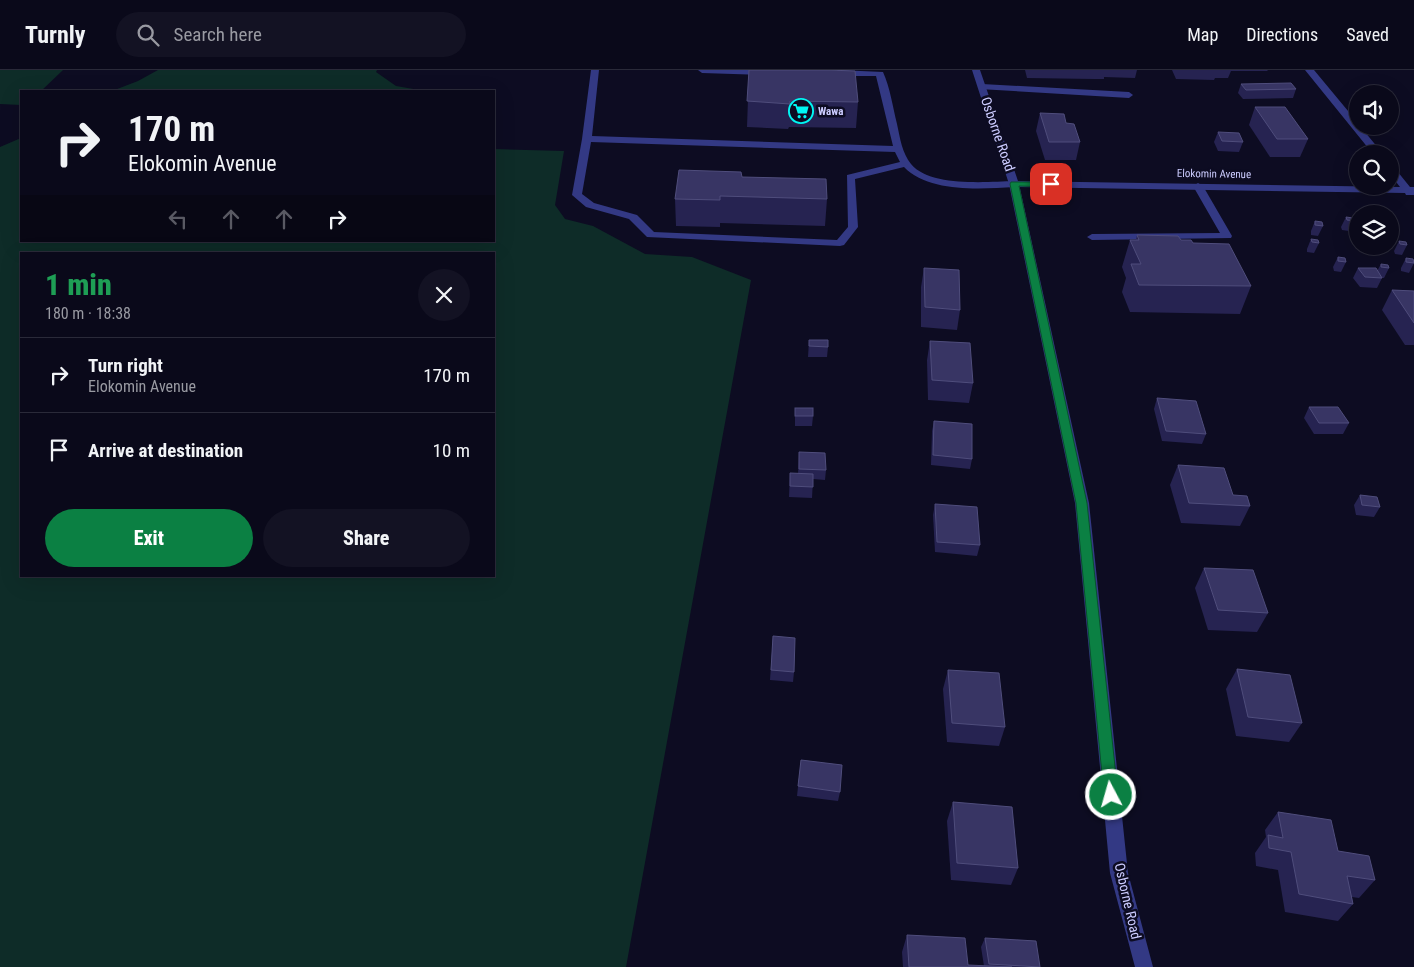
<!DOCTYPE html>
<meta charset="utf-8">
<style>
body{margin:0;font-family:"Roboto Condensed",sans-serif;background:#131223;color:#f1f3f6;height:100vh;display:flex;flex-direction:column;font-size:19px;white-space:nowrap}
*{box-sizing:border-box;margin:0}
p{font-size:16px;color:#999aa2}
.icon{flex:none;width:28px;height:28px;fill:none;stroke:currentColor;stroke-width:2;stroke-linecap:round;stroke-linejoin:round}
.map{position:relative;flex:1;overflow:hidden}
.sheet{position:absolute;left:20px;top:182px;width:475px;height:325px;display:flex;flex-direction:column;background:#0a091a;border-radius:0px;box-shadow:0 5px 20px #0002,0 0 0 1px #2a2a39}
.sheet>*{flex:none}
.top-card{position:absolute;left:20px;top:20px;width:475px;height:152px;border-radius:0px;box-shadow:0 5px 20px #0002,0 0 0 1px #2a2a39;background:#0a091a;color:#f1f3f6;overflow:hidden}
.tools{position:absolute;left:1349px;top:15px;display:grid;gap:10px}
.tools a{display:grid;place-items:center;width:50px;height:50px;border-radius:50%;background:#0a091a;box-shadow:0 5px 20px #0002,0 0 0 1px #2a2a39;font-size:25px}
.pin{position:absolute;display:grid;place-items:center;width:42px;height:42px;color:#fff;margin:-21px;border-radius:10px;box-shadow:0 2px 8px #0006}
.me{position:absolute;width:55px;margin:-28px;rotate:354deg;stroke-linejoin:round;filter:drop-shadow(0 0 4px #0008)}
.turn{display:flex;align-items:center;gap:18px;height:105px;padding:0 25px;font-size:22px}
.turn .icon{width:65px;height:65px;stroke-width:2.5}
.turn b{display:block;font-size:35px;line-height:42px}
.lanes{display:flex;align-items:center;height:48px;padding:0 25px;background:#0003;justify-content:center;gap:25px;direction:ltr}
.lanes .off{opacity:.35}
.round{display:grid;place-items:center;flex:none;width:52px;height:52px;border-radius:26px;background:#131223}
.overview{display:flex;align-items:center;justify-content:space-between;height:85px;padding:0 25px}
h1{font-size:30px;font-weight:800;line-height:38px;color:#1e9e55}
.primary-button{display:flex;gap:10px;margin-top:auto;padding:10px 25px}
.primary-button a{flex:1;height:58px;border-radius:30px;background:#0b8043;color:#fff;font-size:20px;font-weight:800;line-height:58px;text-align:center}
.primary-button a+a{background:#131223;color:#f1f3f6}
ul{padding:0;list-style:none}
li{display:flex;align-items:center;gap:15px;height:75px;padding:0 25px;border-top:1px solid #2a2a39}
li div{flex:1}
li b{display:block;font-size:19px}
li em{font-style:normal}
header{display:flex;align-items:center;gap:30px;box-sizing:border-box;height:70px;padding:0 25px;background:#0a091a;border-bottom:1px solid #2a2a39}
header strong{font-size:24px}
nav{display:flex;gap:28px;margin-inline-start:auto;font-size:18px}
.search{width:350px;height:45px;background:#131223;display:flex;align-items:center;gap:12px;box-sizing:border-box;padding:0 18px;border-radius:28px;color:#999aa2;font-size:19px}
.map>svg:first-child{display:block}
</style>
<header>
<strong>Turnly</strong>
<div class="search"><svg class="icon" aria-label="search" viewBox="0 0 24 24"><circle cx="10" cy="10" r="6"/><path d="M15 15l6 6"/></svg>Search here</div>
<nav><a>Map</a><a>Directions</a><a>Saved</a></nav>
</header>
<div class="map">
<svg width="1414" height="897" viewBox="0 0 1414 897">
<rect width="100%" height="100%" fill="#0d0c22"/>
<g fill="#0e2c28" fill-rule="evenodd">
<path d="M0,0H63L41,21H21V35L0,34Z"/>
<path d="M158,0H377L376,2L396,16L425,21H112L138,11Z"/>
<path d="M21,68V171H494V79L564,81L555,135L565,149L593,156L645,184L692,187L751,210L626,897H0V77ZM21,184H494V506H21Z"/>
</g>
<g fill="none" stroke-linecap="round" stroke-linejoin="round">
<g fill="#333984" fill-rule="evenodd">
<path d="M591,0H599L592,66L893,76L876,6H838L834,3L838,0L883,2C890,17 893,38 897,54C900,68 902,83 911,94C930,117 986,112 1014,111L1019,114L1014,117C981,119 929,123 904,97L855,109L858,157L844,175L840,176L647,167L629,149L586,137L572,125L582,69ZM591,72L895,82L900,92L847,105L848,157L837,170L654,162L637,145L594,133L582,124Z"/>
<path d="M698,0H768L770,2L766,5L702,3Z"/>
<path d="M982,14L1129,22L1133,25L1129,28L979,19V15Z"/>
<path d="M1198,113L1203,116L1232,166L1231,168L1092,170L1087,167L1092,164L1220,163L1193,116Z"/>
</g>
<g fill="#333984" fill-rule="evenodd">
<path d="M1305,0H1314L1358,53V56H1360L1383,84H1373Z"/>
<path d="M1390,95L1393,96L1410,117H1414V125H1406L1405,123L1014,117L1009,114L1014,111L1400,117L1390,104Z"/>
</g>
<path fill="#333984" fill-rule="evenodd" d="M972,0H980L1019,114L1089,433L1128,803L1153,897H1135L1110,803L1075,433L1009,114Z"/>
</g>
<g fill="#262351">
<path d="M749,0L858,32L856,58L789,57L788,59L747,57Z"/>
<path d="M1025,0H1137L1135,8L1104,7V9H1094L1027,8Z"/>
<path d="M1172,0H1268L1267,1H1231L1228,8H1215L1214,10L1176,9Z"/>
<path d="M1241,14L1296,19L1293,28L1243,29L1238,23Z"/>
<path d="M1255,37L1308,69L1300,87H1270L1249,55Z"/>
<path d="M1040,43L1066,53L1080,72L1076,90H1045L1036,61Z"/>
<path d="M1218,62L1243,72L1239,82L1218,81L1214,72Z"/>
<path d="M742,107L827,129L825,156L720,153V157L676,156L675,129Z"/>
<path d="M1346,147L1354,151L1349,161L1342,160L1341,157Z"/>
<path d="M1315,151L1323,156L1318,166L1311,165V161Z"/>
<path d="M1137,165L1181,170L1193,173L1251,216L1240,244L1130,242L1122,222L1126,208L1122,197L1130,170H1136Z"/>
<path d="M1311,169L1319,173L1314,183L1307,182V179Z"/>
<path d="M1399,171L1407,175L1402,185L1395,184L1394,181Z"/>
<path d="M1338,187L1346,192L1341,202L1334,201L1333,197Z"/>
<path d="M1406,188L1414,193L1409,203L1401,201V198Z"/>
<path d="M1381,194L1389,198L1384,208H1382L1377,218L1360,217L1353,208L1358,198L1377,201Z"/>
<path d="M924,198L960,240L957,260L921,257V217Z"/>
<path d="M1392,220L1414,221V275H1405L1382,240Z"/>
<path d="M809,270L828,277L827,287H808Z"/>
<path d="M930,271L973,313L969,333L928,330L927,290Z"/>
<path d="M1157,328L1206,364L1202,374L1162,371L1154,339Z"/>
<path d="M1309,337L1349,353L1343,364H1314L1304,348Z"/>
<path d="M795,338L813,346L812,356H795Z"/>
<path d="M934,351L972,389L970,399L931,395L932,361Z"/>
<path d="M799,382L826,400L825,410L813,409L812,428L789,427L790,403L798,404Z"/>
<path d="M1178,395L1233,425L1250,436L1240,456L1181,453L1170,415Z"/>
<path d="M1360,425L1380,437L1374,447L1356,445L1354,435Z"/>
<path d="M935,434L980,475L977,486L935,482L933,445Z"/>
<path d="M1204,498L1268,543L1257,562L1208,560L1195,518Z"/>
<path d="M773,566L794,602L793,612L770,610Z"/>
<path d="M1237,599L1302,653L1289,672L1236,666L1226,619Z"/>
<path d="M948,600L1005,657L999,676L947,672L943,619Z"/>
<path d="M801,690L840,722L838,731L797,726Z"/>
<path d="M953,732L1018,798L1011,815L951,810L947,751Z"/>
<path d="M1278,742L1338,781L1375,810L1359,828L1352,827L1353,834L1338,851L1285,842L1278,800L1256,796L1255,783L1266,767L1265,760Z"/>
<path d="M907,865L968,895L984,896L981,877L985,868L1040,897H903L902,882Z"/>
</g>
<g fill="#383564" stroke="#4f4d7c">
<path d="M749,0H828L855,1L858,32L790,31V34L747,31Z"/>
<path d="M1291,13L1296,19L1246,20L1241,14Z"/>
<path d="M1255,37H1285L1308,69H1277Z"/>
<path d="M1040,43L1064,44L1066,53L1074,54L1080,72H1049Z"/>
<path d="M1218,62L1239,63L1243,72L1222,71Z"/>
<path d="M679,100L741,102L742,107L826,109L827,129L720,126V130L675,129Z"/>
<path d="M1346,147L1353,148L1354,151L1347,150Z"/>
<path d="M1315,151L1322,152L1323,156L1315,155Z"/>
<path d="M1137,165L1178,166L1181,170H1191L1193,173L1229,174L1251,216L1139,215L1131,194H1141L1130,170H1139Z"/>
<path d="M1311,169L1318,170L1319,173L1312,172Z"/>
<path d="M1399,171L1406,172L1407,175L1400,174Z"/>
<path d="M1338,187L1345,188L1346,192L1338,191Z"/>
<path d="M1406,188L1413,189L1414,193L1406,192Z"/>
<path d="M1381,194L1388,195L1389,198L1381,197Z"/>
<path d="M924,198L959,200L960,240L925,237Z"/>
<path d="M1358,198H1376L1382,208L1365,207Z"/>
<path d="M1392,220L1414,221V253Z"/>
<path d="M809,270H828V277L809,276Z"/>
<path d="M930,271L970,273L973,313L932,310Z"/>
<path d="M1157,328L1196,331L1206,364L1166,361Z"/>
<path d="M1309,337H1338L1349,353H1319Z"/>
<rect x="795" y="338" width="18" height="8"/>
<path d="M934,351L972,354V389L933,385Z"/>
<path d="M799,382L825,383L826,400L799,399Z"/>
<path d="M1178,395L1224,398L1233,425L1247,426L1250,436L1189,433Z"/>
<path d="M790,403L813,404V417L790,416Z"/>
<path d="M1360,425L1377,427L1380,437L1362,435Z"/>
<path d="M935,434L977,437L980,475L937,472Z"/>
<path d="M1204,498L1253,500L1268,543L1218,540Z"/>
<path d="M773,566L795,568L794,602L771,600Z"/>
<path d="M1237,599L1290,605L1302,653L1248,647Z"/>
<path d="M948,600L999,603L1005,657L952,653Z"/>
<path d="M801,690L842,695L840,722L798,716Z"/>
<path d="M953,732L1012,737L1018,798L957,793Z"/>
<path d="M1278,742L1331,750L1338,781L1369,786L1375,810L1347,806L1353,834L1299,824L1291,782L1269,778L1268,765L1283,768Z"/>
<path d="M907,865L965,868L968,895L1012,897H909Z"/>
<path d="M985,868L1036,871L1040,897L989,894Z"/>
</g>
<path fill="#0b8043" stroke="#07532c" d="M1011,112H1051L1055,114L1051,117L1019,116L1087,433L1118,725L1116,729L1111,731L1106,729L1104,725L1076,433L1010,114Z"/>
<defs>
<symbol id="supermarket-ring" viewBox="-11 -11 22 22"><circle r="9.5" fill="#0d0c22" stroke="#00f7f3" stroke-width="1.5"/><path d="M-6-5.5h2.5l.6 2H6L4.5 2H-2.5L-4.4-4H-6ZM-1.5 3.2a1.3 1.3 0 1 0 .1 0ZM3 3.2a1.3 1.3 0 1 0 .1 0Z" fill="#00f7f3"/></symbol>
</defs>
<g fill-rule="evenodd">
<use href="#supermarket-ring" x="787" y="27" width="28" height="28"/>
</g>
<g text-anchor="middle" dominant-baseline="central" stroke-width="5" stroke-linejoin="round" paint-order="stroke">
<g font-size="11" font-weight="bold" fill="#ccf" stroke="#0d0c22" text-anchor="start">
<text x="818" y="41">Wawa</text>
</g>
<g font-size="11" fill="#ccf" stroke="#0d0c22">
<text transform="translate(1214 104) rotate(1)">Elokomin Avenue</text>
</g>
<g font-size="14" fill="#ccf" stroke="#0d0c22">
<text transform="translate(998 64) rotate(71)">Osborne Road</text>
<text transform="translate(1128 831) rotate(77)">Osborne Road</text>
</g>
</g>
</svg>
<div class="tools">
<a><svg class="icon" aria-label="sound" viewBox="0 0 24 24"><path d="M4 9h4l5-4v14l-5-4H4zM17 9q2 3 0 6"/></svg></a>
<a><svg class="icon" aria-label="search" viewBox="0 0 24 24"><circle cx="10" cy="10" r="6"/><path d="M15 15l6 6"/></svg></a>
<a><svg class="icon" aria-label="layers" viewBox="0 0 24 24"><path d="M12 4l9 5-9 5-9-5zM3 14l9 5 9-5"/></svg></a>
</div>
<div class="pin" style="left:1051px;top:114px;background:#d93025"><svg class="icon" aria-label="arrive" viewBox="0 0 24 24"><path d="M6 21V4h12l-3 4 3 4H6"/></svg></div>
<svg class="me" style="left:1111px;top:725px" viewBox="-20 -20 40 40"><circle r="17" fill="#0b8043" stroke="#fff" stroke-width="3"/><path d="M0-11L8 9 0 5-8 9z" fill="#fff"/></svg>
<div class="top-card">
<div class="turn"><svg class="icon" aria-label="right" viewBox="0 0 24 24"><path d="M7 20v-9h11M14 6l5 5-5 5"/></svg><div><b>170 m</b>Elokomin Avenue</div></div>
<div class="lanes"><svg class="icon off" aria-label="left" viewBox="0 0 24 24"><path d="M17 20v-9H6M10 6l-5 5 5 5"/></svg><svg class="icon off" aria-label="ahead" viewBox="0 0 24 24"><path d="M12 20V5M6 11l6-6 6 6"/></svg><svg class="icon off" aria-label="ahead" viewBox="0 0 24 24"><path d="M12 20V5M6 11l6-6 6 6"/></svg><svg class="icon" aria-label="right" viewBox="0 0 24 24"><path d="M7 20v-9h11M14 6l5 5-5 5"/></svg></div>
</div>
<section class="sheet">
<div class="overview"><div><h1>1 min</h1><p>180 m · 18:38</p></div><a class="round"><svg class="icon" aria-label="close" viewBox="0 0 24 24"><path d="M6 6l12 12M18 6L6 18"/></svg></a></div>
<ul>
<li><svg class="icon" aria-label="right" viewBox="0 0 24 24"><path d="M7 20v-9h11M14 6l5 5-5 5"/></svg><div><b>Turn right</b><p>Elokomin Avenue</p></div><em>170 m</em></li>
<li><svg class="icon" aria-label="arrive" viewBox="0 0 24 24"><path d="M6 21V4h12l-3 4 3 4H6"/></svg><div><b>Arrive at destination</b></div><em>10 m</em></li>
</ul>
<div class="primary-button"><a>Exit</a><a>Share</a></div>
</section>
</div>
